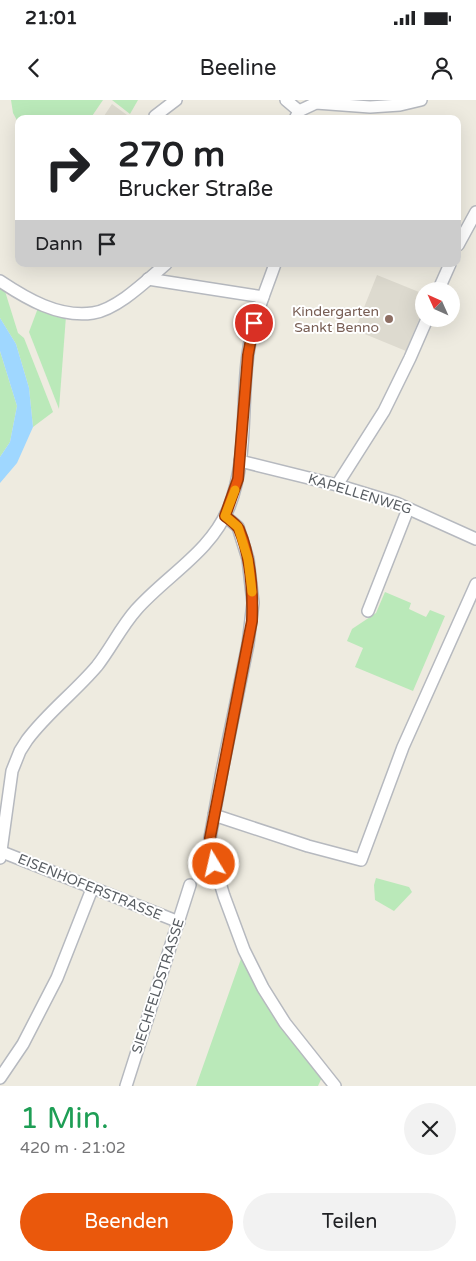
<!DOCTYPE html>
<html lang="de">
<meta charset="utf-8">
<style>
body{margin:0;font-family:"Varela Round",sans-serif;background:#f2f2f2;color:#202124;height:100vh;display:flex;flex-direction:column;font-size:19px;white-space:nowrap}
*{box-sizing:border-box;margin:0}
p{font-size:16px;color:#757577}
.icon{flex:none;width:28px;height:28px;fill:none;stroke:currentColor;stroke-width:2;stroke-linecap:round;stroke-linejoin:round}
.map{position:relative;height:986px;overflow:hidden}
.details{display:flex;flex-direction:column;background:#fff;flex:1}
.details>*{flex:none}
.banner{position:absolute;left:15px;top:15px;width:446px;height:152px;border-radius:10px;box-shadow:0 5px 20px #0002;background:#fff;color:#202124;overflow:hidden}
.needle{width:32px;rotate:315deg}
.controls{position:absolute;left:415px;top:182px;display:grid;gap:10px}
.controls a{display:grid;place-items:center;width:45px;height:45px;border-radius:50%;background:#fff;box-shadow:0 5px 20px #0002;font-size:25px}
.pin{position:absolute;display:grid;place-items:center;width:42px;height:42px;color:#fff;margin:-21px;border:2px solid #fff;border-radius:50%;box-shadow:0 1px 5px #0007}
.me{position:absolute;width:55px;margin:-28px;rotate:351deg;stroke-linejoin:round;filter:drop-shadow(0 0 4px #0008)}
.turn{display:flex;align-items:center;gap:18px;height:105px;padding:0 20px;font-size:22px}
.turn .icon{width:65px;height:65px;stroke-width:2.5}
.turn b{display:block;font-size:35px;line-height:42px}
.then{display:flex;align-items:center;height:48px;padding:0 20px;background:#0003;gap:10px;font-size:19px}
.round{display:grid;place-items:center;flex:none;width:52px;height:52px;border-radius:26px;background:#f2f2f2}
.headline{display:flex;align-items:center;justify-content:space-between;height:85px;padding:0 20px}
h1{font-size:30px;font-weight:600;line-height:38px;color:#1e9e55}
.action{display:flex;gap:10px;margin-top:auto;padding:10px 20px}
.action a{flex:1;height:58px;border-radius:30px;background:#ea580c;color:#fff;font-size:20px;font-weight:600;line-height:58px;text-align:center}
.action a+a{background:#f2f2f2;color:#202124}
.status{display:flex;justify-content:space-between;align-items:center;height:35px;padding:0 25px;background:#fff;direction:ltr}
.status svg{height:14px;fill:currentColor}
header{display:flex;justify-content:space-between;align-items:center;height:65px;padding:0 20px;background:#fff;font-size:22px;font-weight:600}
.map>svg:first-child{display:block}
</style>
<div class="status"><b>21:01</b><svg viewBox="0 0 49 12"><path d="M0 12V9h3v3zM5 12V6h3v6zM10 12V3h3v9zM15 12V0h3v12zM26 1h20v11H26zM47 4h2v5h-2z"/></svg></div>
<header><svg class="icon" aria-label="back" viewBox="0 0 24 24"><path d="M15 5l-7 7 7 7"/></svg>Beeline<svg class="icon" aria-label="person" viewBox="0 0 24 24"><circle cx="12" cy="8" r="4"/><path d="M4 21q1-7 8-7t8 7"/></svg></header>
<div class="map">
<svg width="476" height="986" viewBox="0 0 476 986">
<rect width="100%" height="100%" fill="#eeebe0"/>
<g fill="#dddacf">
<path d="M112,4L127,15L132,19H102Z"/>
<path d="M377,175L424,194V207L406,251L355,230Z"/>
</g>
<g fill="#bae9b9">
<path d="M11,0H103L90,19H19V24L13,13Z"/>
<path d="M112,0H138L130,14Z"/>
<path d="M0,185L4,188L18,233L24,238L53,312L33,327L29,288L16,244L0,218Z"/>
<path d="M38,208L66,216L59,309L29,232Z"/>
<path d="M0,251L17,306L10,342L0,357Z"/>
<path d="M385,492L411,503L409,509L426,517L430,510L445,516L413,591L355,567L363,548L347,541L352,529L376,513Z"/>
<path d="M376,778L409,787L412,792L394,811L375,800L374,785Z"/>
<path d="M242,856L259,892L282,925L323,975L318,986H196Z"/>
</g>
<path fill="#9fd7ff" d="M0,218L16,244L29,288L33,327L17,363L0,383V357L10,342L17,306L0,251Z"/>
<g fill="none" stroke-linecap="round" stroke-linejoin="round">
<defs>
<g id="minor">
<path d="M286,0L299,11"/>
<path d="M155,16L176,0"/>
<path d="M295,19L299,11L316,3L370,7L400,5L421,0"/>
<path d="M458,145L476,112"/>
<path d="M148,179L263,197"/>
<path d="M0,181C27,199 59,218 93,213C118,209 147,180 166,164"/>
<path d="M438,191L450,164"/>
<path d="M240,361L337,385L396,403L476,439"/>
<path d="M337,385L384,311L410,258L427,219"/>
<path d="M225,416L238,427L248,459L253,503L248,544L222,671L210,738L213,760L224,796L244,850L263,888L285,923L335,986"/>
<path d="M368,511L408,409"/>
<path d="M214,715L308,746L361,760L403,647L476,484"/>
<path d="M2,752L179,822"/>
<path d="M0,758L12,671L20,651L27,640C47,613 75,592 97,566C111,548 121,527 136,510C167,475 211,452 229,407C248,359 241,304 248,254C252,222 265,193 275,164"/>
<path d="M0,978L23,944L57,878L92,789"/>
<path d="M126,986L190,785"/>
</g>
</defs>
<use href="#minor" stroke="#b6b9bf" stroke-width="14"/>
<use href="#minor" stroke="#fff" stroke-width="11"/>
</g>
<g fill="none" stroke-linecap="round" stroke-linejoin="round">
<defs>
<path id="route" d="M214,764L210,738L252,521C253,491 251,457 239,429C236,424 230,420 225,416L238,379L248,255L254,223"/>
</defs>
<use href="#route" stroke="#983908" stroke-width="12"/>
<use href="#route" stroke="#ea580c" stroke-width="9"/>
<path stroke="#f59e0b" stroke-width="9" d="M235,390L225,416L238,427L248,459L252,492"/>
</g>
<circle fill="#8d6e63" stroke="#fff" stroke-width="2" cx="389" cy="219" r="5"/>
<g text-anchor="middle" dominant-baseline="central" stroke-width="4" stroke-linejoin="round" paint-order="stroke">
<g font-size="14" fill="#785e54" stroke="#fff" text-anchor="end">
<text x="379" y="211">Kindergarten<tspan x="379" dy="16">Sankt Benno</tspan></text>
</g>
<g font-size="14" fill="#595e63" stroke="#fff">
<text transform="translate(360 394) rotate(17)">KAPELLENWEG</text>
<text transform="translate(90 787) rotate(22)">EISENHOFERSTRASSE</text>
<text transform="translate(158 886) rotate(-72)">SIECHFELDSTRASSE</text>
</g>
</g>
</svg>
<div class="controls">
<a><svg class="needle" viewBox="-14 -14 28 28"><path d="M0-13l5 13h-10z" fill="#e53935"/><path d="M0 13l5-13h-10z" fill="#757577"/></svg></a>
</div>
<div class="pin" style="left:254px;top:223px;background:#d93025"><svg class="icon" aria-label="arrive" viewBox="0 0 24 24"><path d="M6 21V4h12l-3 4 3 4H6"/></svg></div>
<svg class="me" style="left:214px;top:764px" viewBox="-20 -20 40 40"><circle r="17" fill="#ea580c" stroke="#fff" stroke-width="3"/><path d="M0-11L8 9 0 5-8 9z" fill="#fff"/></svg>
<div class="banner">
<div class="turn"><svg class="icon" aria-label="right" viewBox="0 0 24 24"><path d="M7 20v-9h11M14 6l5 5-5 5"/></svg><div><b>270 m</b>Brucker Straße</div></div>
<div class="then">Dann<svg class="icon" aria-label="arrive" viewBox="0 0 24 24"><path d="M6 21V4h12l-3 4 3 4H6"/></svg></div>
</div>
</div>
<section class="details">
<div class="headline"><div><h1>1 Min.</h1><p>420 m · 21:02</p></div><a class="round"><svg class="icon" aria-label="close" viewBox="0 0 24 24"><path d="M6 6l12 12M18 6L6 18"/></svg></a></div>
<div class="action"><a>Beenden</a><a>Teilen</a></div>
</section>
